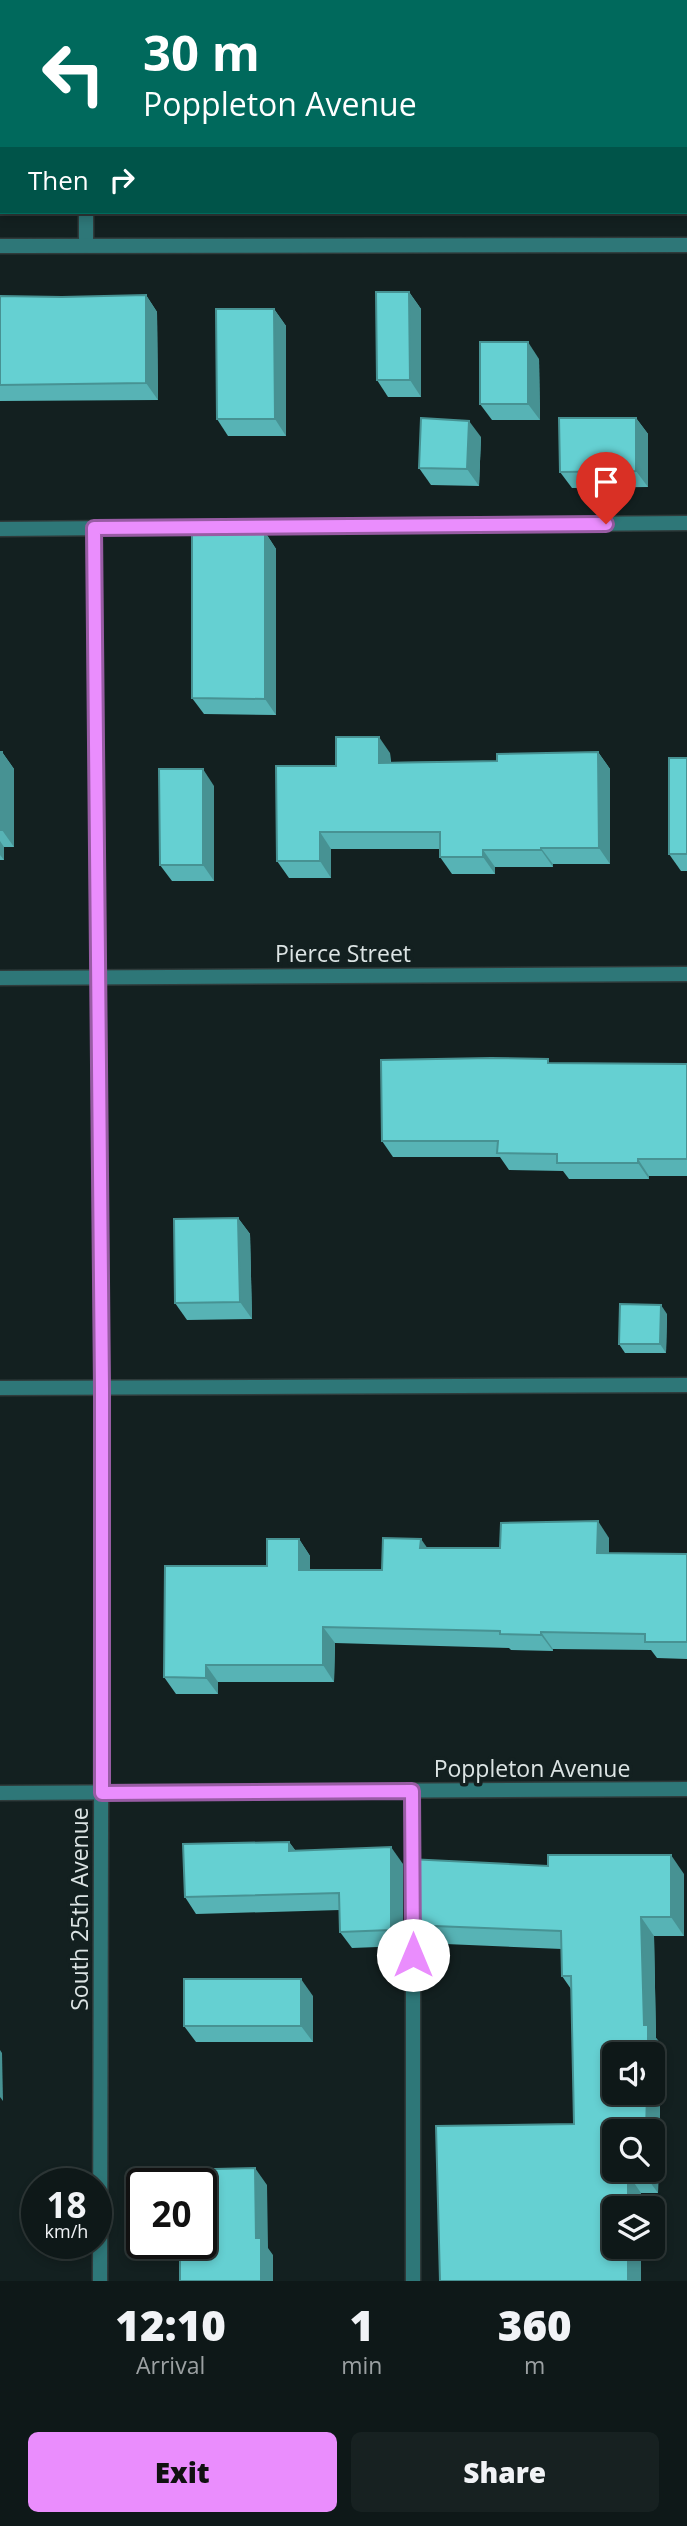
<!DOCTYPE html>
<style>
body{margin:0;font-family:"Open Sans",sans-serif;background:#172121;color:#f1f3f6;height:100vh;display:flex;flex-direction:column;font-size:26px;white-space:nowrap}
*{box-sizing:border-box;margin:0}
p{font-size:23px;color:#9ba0a2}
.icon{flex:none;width:38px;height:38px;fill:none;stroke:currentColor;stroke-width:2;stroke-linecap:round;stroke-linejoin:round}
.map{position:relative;height:2281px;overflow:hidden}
.sheet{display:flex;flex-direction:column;background:#0e1818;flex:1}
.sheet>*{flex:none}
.banner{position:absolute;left:0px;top:0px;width:688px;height:214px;box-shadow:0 4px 10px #0003,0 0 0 2px #2e3737;background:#00695c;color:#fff;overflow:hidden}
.tools{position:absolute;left:602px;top:2042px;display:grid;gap:14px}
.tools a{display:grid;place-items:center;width:63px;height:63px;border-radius:10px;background:#0e1818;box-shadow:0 4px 10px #0003,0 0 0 2px #2e3737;font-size:35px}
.speed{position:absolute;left:21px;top:2168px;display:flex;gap:14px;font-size:35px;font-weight:700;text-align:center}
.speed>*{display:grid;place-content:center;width:91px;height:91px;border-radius:50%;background:#0e1818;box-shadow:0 4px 10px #0003,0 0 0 2px #2e3737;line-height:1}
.speed small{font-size:18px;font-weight:400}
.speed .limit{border:4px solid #111;border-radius:10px;background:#fff;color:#111}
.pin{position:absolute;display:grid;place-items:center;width:60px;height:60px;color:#fff;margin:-72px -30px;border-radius:50% 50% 50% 0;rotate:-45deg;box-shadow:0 0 7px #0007}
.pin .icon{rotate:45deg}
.me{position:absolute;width:77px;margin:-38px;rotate:0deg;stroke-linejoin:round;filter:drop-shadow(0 0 5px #0008)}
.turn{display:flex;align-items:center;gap:24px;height:147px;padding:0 28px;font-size:32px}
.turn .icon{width:91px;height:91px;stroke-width:2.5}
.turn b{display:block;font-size:49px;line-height:60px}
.then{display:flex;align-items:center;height:66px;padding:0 28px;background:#0003;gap:14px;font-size:26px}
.eta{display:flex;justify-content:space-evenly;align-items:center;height:119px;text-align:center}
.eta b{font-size:42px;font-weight:800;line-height:49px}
.button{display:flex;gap:14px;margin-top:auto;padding:14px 28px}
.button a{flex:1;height:80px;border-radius:10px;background:#ea8dfd;color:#111;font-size:28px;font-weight:800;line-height:80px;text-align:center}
.button a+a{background:#172121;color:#f1f3f6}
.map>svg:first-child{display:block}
</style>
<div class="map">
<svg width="687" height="2281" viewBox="0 0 687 2281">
<rect width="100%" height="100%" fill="#132020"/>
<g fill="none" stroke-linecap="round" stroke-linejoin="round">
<defs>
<g id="lane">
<path d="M0,1388L687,1385"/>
<path d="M412,1791L413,1877"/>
<path d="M413,1912V2281"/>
</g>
<g id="street">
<path d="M86,2V0"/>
<path d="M86,245V212"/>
<path d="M0,246L687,245"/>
<path d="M94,528L102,1388L100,2281"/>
<path d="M0,529L687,523"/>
<path d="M0,978L687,974"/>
<path d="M0,1793L687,1789"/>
</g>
</defs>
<use href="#lane" stroke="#2f3b3b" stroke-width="17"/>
<use href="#street" stroke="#2f3b3b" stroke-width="17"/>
<use href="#lane" stroke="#2e7778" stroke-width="14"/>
<use href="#street" stroke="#2e7778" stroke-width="14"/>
</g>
<g fill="#57b3b5" fill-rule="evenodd">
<path d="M409,292L421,309V397H388L377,380Z"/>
<path d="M146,295L157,312L158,400L0,401V296L62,297Z"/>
<path d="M274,309L286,326V436H228L217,419Z"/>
<path d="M539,359L540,420H492L480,404Z"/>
<path d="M636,418L648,434V487L572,488L560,472Z"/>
<path d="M481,437L479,486L431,485L419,468Z"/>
<path d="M265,532L276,549V715L204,714L192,698Z"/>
<path d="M0,752H2L14,769V847H4V860H0Z"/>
<path d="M598,752L610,769V864H553V867H495V874H452L440,857V849H331V878H289L277,861L336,766L390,753L391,762L497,761Z"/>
<path d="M687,758V871H681L669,854Z"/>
<path d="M214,786V881H172L160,865Z"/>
<path d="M550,1063L687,1064V1176H649V1179H569L563,1171L509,1170L500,1157H393L382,1141Z"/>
<path d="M238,1218L250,1234L252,1319L187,1320L175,1303Z"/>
<path d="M667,1314L666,1353H625L619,1344Z"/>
<path d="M609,1538V1553L687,1554V1659L657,1658L651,1650L553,1649V1651L511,1650L509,1648L335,1643L334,1682H218V1694H176L164,1677L267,1566L299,1539L310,1556V1570H382L427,1548H500Z"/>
<path d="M289,1842L295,1850L403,1864V1946L352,1948L340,1932V1910L196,1914L185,1897Z"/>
<path d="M684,1874V1936H654L656,2038L661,2044L662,2105H660L658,2193H641V2281L574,2124L571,1989L562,1976V1949L422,1943L409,1925ZM653,2054V2093H614Z"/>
<path d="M313,1996V2042H196L184,2026Z"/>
</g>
<g fill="#479293">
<rect x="231" y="0" width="11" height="2"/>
<rect x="603" y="0" width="12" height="2"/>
<path d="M0,110L2,159V175L0,172Z"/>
<path d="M409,292L421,309V397L410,380Z"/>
<path d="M146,295L157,312L158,400L146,383Z"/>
<path d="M274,309L286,326V436L275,419Z"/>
<path d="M528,342L539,359L540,420L528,404Z"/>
<path d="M636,418L648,434V487L636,471Z"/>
<path d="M469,421L481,437L479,486L467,469Z"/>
<path d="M265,532L276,549V715L265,699Z"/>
<path d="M379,737L390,753L391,779L379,763Z"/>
<path d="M2,752L14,769V847L2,830Z"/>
<path d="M598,752L610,769V864L599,848Z"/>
<path d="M203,769L214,786V881L203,865Z"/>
<path d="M320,832L331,849V878L320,861Z"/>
<path d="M0,841L4,847V860L0,855Z"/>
<path d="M541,848L553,864V867L541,850Z"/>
<path d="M483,850L495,867V874L483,857Z"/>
<path d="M638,1159L649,1176V1179L638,1163Z"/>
<path d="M238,1218L250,1234L252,1319L240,1302Z"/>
<path d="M661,1305L667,1314L666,1353L660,1344Z"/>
<path d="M598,1521L609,1538V1569L597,1553Z"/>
<path d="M299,1539L310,1556V1587L299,1570Z"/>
<path d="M421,1539L433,1556L420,1548Z"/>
<path d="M323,1627L335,1643L334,1682L323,1665Z"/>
<path d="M541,1632L553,1649V1651L541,1635Z"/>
<path d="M206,1665L218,1682V1694L206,1678Z"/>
<path d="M289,1842L301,1858L289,1851Z"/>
<path d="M391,1847L403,1864V1946L391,1930Z"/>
<path d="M671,1855L684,1874V1936L671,1917Z"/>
<path d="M641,1917L654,1936L656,2038L661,2044L662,2105L653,2092V2054H648L644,2025Z"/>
<path d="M301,1979L313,1996V2042L301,2026Z"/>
<path d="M0,2050L2,2053L3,2101L0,2097Z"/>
<path d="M647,2093H651L660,2105L658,2193L645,2175V2170H653V2132H646Z"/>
<path d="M255,2168L267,2185L268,2248L273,2255V2281H261L256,2238Z"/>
<path d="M628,2174L641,2193V2208H628Z"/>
<rect x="628" y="2247" width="13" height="34"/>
</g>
<g fill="#65d0d2" stroke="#479293" stroke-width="2">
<rect x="169" y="0" width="62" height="2"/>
<rect x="315" y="0" width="51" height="2"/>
<rect x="507" y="0" width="96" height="2"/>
<path d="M376,292H409L410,380H377Z"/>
<path d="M146,295V383L0,385V296L62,297Z"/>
<path d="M216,309H274L275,419H217Z"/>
<rect x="480" y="342" width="48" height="62"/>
<path d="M421,418L469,421L467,469L419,468Z"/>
<path d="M559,418H636V471L560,472Z"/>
<path d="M192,532H265V699L192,698Z"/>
<path d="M336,737H379V763L497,761V754L598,752L599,848H541V850H483V857H440V832H320V861H277L276,766H336Z"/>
<rect x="0" y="752" width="2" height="78"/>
<rect x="669" y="758" width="18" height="96"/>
<path d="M159,769H203V865H160Z"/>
<path d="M491,1058L548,1059V1063L687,1064V1159H638V1163H557V1154L497,1153L498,1141H382L381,1060Z"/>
<path d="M238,1218L240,1302L175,1303L174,1219Z"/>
<path d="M620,1304L661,1305L660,1344H619Z"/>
<path d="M598,1521L597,1553L687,1554V1642H645V1634L541,1632V1635L500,1634V1631L323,1627V1665H206V1678L164,1677L165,1566H267V1539H299V1570H382L383,1538L421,1539L420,1548H500L501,1523Z"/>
<path d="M289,1842V1851L391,1847V1930L340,1932L339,1893L185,1897L183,1844Z"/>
<path d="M548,1855H671V1917H641L644,2025H648V2054H614V2093H647L646,2132H614V2170H645V2175L628,2174V2208H614V2247H628V2281H440L436,2126L574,2124L571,1976H562L561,1931L409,1925V1859L548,1866Z"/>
<rect x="184" y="1979" width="117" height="47"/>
<path d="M255,2168L256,2238H261V2281H180V2244H201V2184H174V2170Z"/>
</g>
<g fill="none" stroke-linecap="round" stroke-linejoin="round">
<defs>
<path id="route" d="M413,1955L412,1791L102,1793V1388L94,528L606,524"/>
</defs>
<use href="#route" stroke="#985ca4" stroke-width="18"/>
<use href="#route" stroke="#ea8dfd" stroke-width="12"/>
</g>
<g text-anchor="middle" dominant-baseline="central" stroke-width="7" stroke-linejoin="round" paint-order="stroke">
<g font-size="23" fill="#dce4e4" stroke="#132020">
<text x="343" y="953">Pierce Street</text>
<text x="532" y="1768">Poppleton Avenue</text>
<text transform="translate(79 1909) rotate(-90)">South 25th Avenue</text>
</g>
</g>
</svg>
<div class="tools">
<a><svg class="icon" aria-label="sound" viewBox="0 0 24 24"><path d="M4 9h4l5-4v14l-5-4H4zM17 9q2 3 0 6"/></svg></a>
<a><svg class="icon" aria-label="search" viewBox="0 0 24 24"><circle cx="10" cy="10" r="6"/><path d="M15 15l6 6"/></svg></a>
<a><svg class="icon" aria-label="layers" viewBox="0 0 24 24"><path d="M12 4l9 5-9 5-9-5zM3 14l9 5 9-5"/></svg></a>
</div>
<div class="speed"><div>18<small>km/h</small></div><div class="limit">20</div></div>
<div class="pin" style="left:606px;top:524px;background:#d93025"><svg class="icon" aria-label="arrive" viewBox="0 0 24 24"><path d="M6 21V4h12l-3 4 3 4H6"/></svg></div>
<svg class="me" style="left:413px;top:1955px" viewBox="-20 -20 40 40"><circle r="19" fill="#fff"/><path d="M0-13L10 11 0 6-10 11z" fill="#ea8dfd"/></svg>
<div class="banner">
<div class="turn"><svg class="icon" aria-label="left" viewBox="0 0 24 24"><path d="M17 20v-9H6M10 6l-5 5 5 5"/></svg><div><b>30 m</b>Poppleton Avenue</div></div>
<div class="then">Then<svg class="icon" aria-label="right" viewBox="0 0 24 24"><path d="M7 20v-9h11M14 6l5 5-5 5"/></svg></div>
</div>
</div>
<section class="sheet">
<div class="eta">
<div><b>12:10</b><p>Arrival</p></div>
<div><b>1</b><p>min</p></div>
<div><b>360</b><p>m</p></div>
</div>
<div class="button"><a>Exit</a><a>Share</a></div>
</section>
